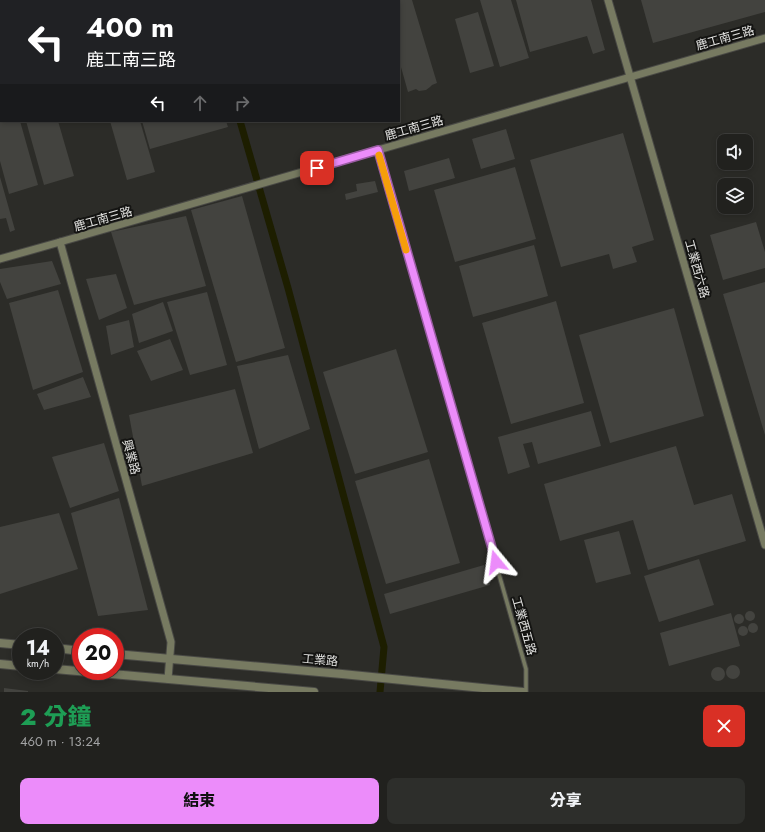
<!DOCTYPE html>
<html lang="zh-TW">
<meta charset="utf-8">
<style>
body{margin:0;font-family:Jost,"Noto Sans TC",sans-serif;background:#2d2e2b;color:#f1f3f6;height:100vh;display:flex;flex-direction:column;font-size:15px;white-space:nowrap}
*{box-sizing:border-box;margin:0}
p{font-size:13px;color:#a2a3a4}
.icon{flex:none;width:22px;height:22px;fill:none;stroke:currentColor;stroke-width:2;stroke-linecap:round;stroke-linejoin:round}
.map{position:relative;height:692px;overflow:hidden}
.drawer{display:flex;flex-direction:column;background:#21211e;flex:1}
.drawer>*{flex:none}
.guide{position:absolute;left:0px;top:0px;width:400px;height:122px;box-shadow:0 2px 6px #0003,0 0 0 1px #3e3e3c;background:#202124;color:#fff;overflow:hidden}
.controls{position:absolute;left:717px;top:134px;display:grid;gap:8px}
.controls a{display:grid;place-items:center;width:36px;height:36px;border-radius:8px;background:#21211e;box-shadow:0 2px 6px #0003,0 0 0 1px #3e3e3c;font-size:20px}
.speed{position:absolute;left:12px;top:628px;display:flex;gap:8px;font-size:20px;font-weight:700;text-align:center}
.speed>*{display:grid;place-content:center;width:52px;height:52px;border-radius:50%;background:#21211e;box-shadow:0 2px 6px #0003,0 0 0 1px #3e3e3c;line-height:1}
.speed small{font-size:10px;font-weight:400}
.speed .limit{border:6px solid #d22;background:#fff;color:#111}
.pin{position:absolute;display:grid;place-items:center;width:34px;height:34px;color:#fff;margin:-17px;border-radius:8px;box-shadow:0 2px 6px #0006}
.me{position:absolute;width:44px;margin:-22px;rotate:344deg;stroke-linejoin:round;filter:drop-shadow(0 0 3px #0008)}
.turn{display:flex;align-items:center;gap:14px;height:84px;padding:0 20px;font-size:18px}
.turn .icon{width:52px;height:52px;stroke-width:2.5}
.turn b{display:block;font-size:28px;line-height:34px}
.lanes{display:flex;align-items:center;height:38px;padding:0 20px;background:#0003;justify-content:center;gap:20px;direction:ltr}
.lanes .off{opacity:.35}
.round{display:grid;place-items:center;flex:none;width:42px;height:42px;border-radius:8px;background:#2d2e2b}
.overview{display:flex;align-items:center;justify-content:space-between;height:68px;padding:0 20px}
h1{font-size:24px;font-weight:800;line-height:30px;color:#1e9e55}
.button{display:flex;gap:8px;margin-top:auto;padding:8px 20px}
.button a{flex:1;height:46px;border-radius:8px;background:#ec8cfa;color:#111;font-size:16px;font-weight:800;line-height:46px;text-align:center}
.button a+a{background:#2d2e2b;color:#f1f3f6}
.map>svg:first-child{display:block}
</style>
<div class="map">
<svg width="765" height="692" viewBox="0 0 765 692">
<rect width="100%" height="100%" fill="#2c2c28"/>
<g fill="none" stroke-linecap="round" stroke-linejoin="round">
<g stroke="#1d1e00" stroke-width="7">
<path d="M205,0V1"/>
<path d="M240,121L288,288L384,647L380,692"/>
</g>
</g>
<g fill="#43433f">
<path d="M399,0H412L437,83L432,85L430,87L426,90L419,91L416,89L408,92L399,60Z"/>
<path d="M480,0H511L529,58L500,67Z"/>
<path d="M516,0H591L605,50L593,54L587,36L530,52Z"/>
<path d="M641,0H765V12L653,43Z"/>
<path d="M478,12L494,66L470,73L455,19Z"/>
<path d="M0,121H20L38,185L9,194L0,161Z"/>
<path d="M26,121H58L74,176L44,185Z"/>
<path d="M110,121H140L155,172L127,180Z"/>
<path d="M142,121H226L228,127L150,149Z"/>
<path d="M506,129L515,159L481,169L472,139Z"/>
<path d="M623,133L654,240L632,247L637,262L613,269L609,254L561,267L530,160Z"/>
<path d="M449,158L455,178L409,191L404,171Z"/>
<path d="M515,167L536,239L455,262L434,190Z"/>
<path d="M0,177L15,230L10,232L6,218L0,219Z"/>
<path d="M375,181L378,192L346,200L345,194L357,191L356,184Z"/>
<path d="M242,196L285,348L236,362L191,210Z"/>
<path d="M186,216L206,286L134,305L111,232Z"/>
<path d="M756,222L765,252V268L723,280L710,235Z"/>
<path d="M534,245L548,296L473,317L459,266Z"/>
<path d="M52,261L61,284L7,299L0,282V269Z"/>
<path d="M116,274L127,308L99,320L86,279Z"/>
<path d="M765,282V435L723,294Z"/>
<path d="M58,290L83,372L33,390L9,303Z"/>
<path d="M207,292L227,365L190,375L167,302Z"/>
<path d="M556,301L584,403L511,424L482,323Z"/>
<path d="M163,302L173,331L139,343L132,314Z"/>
<path d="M674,308L704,416L610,443L579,335Z"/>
<path d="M129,320L134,347L111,355L106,326Z"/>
<path d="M170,339L183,370L151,381L137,351Z"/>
<path d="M396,349L428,452L355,474L323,372Z"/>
<path d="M288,355L310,429L259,449L237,366Z"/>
<path d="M83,377L91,397L44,410L37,394Z"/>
<path d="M235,389L253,453L142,486L129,415Z"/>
<path d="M591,411L601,446L538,464L532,442L523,444L530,467L508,474L498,437Z"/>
<path d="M104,443L119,491L70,508L52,457Z"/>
<path d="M676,446L694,505L732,494L746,541L648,570L633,520L560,541L544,484Z"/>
<path d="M429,459L460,563L386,584L355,481Z"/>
<path d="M119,498L148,610L98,616L71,513Z"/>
<path d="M59,513L78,569L0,594V527Z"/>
<path d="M619,531L631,574L596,583L584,540Z"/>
<path d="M699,559L714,605L659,622L644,576Z"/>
<path d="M484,565L490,585L390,614L384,594Z"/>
<circle cx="750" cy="616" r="5"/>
<path d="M731,613L740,646L669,666L660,633Z"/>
<circle cx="739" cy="619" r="5"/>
<circle cx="753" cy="628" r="5"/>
<circle cx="743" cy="631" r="5"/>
<circle cx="733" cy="672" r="7"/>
<circle cx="718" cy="674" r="7"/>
<path d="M4,688L28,691V692H4Z"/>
</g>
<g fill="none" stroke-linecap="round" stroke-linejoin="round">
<defs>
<path id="service" d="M378,150L526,669V692"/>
<g id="minor">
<path d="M608,0L765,545"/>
<path d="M60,242L171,642L168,679"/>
<path d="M0,259L60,242L765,38"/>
</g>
<g id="tertiary">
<path d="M0,643L21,645"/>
<path d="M55,648L81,651"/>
<path d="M115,654L342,674L523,692"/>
<path d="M0,664L21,666"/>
<path d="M55,669L314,692"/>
</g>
</defs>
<use href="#service" stroke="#494945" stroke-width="5.5"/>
<use href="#minor" stroke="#494945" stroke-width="9"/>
<use href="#tertiary" stroke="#494945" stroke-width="10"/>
<use href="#service" stroke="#777a61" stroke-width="3.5"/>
<use href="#minor" stroke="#777a61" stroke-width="7"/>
<use href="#tertiary" stroke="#777a61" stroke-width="8"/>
</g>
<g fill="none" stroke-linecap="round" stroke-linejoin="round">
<defs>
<path id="route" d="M317,168L378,150L496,562"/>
</defs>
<use href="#route" stroke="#995ba2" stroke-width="10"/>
<use href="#route" stroke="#ec8cfa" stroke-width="7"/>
<path stroke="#f59e0b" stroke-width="7" d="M379,155L406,250"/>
</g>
<g text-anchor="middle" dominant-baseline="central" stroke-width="4" stroke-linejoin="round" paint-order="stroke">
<g font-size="12" fill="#e2e2e0" stroke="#141412">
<text transform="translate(725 38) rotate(-16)">鹿工南三路</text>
<text transform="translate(414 128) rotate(-16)">鹿工南三路</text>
<text transform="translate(103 219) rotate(-16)">鹿工南三路</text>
<text transform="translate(697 269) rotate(74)">工業西六路</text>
<text transform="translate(131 457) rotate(75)">興業路</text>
<text transform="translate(524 626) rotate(74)">工業西五路</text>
<text transform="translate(320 660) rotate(5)">工業路</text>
</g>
</g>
</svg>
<div class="controls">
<a><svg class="icon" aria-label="sound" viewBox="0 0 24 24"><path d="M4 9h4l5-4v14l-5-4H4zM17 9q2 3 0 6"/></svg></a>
<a><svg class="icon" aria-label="layers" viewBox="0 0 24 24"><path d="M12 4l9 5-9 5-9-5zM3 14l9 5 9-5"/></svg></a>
</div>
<div class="speed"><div>14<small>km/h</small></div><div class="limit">20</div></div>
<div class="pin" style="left:317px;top:168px;background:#d93025"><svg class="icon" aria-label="arrive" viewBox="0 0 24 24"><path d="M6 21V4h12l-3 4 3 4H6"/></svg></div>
<svg class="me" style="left:496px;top:562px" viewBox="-20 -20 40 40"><path d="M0-17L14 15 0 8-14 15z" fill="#ec8cfa" stroke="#fff" stroke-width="4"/></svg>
<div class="guide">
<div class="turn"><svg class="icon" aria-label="left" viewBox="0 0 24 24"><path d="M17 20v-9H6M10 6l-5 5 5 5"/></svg><div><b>400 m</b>鹿工南三路</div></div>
<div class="lanes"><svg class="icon" aria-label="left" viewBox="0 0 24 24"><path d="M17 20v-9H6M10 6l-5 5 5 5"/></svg><svg class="icon off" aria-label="ahead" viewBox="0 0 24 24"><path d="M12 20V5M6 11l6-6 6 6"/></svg><svg class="icon off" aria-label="right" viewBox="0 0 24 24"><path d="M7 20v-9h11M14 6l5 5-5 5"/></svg></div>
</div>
</div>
<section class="drawer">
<div class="overview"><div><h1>2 分鐘</h1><p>460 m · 13:24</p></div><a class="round" style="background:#d93025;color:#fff"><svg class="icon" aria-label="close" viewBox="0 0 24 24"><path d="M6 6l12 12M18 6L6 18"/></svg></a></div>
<div class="button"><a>結束</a><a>分享</a></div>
</section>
